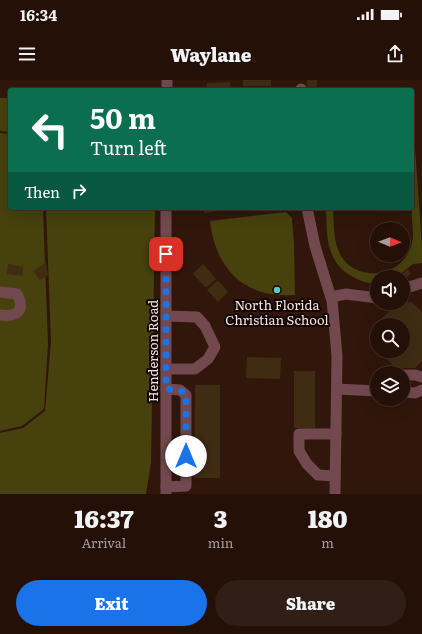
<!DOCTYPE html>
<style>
body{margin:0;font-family:Literata,serif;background:#311e16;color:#f1f3f6;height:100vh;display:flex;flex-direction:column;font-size:15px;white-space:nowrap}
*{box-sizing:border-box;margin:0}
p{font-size:13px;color:#a39d9c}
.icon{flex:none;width:22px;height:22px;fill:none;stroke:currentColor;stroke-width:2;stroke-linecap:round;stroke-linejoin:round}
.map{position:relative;height:414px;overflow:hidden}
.side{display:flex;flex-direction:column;background:#251008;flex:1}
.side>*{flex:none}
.banner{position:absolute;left:8px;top:8px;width:406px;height:122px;border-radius:4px;box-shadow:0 4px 16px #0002,0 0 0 1px #423029;background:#0b6e4f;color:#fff;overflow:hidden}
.needle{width:26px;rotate:91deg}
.buttons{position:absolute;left:370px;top:142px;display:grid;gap:8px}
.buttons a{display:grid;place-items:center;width:40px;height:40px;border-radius:50%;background:#251008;box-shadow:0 4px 16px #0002,0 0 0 1px #423029;font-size:20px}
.pin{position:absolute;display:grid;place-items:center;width:34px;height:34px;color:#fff;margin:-17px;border-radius:8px;box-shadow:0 2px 6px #0006}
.me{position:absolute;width:44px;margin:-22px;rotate:0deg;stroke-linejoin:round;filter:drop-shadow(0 0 3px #0008)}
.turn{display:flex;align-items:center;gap:14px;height:84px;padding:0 16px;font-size:18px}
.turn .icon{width:52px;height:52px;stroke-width:2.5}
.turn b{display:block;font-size:28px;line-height:34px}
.then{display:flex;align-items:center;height:38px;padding:0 16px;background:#0003;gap:8px;font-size:15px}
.eta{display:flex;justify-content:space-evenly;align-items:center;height:68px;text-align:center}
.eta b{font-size:24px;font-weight:800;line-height:28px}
.action{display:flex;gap:8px;margin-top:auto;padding:8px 16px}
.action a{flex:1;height:46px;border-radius:24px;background:#1a73e8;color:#fff;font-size:16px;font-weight:800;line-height:46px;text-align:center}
.action a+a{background:#311e16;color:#f1f3f6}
.status{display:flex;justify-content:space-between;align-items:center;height:28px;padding:0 20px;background:#251008;direction:ltr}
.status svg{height:11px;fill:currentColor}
header{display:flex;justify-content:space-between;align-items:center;height:52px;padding:0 16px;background:#251008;font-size:18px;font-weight:800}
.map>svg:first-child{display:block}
</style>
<div class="status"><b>16:34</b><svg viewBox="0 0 49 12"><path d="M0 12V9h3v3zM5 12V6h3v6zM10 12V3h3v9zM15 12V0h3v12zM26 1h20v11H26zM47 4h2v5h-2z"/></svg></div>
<header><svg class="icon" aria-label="menu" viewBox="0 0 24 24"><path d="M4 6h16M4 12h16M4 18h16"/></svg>Waylane<svg class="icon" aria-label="share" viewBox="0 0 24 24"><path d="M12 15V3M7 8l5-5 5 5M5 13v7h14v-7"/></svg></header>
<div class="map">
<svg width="422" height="414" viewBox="0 0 422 414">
<rect width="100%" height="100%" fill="#31160b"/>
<g fill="#47410e">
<path d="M0,18H10V52L0,51Z"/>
<path d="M412,26L422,166V183L413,184L396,197H377V203C369,204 360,201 353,197C325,182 327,155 326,128H333C334,144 333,162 341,176C357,202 399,198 410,169C416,156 411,143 412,130C413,96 412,60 412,26Z"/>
<path d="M0,53L10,54V128H43L48,264L44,329L22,346L0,351Z"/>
<path d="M46,128H155L151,383L146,414H0V353L23,348L45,331L51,262Z"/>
<path d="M286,132L292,138L294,164L295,215C245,219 215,189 210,141Z"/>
</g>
<g fill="#402c13">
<rect x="243" y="0" width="28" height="6"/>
<rect x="307" y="0" width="10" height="9"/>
<path d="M230,2L231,10H207V3Z"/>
<path d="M203,128H232V129L204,133Z"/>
<path d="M46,182L48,195L40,200L33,191Z"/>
<path d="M8,184L23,187L22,196L7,194Z"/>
<path d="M203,184L216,199L206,208L193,194Z"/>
<path d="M408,189L411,194L403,200V197H397Z"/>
<path d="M218,200L228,212L218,222L207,210Z"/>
<path d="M403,222H412L422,232V281L415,288H395L380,271H403V245H377V267L371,261V250L397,223H403Z"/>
<path d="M247,277L281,278L280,299L246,298Z"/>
<rect x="294" y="291" width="21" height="57"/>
<path d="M195,305H220V398H194Z"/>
</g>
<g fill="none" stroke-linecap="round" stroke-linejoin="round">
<g stroke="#72494e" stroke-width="11">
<path d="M167,10V0"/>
<path d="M301,10V9"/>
<path d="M307,128L315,166L332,221L333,231L337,276L335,414"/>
<path d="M403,209L422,203"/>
<path d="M0,212L17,214C26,231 16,237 0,235"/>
<path d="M331,217L346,214L377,218"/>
<path d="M166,289H195L208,279L215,267L205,246L197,237L166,236"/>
<path d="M403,295H415L422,297"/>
<path d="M337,309L377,311"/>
<path d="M403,312L415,313L422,310"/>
<path d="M335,396L318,395L307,384L299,371V354H336"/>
<path d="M166,407L186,406V315L180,310L166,309"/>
<path d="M166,414V128"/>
</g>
</g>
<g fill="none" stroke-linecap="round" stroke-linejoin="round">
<path stroke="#1a73e8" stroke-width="7" stroke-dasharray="0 12.6" d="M166,174V309L180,310L186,314V376"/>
</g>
<circle fill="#53cdca" stroke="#100503" stroke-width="1.5" cx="277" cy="210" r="4"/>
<g text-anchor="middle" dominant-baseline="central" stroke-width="4" stroke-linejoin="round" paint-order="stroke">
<g font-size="13" fill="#f6e2db" stroke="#100503">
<text x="277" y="224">North Florida<tspan x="277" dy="15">Christian School</tspan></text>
</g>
<g font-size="13" fill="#f6e2db" stroke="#100503">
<text transform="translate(152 271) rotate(-90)">Henderson Road</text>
</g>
</g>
</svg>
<div class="buttons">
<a><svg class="needle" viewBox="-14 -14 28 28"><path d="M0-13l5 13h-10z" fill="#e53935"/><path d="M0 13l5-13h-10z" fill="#a39d9c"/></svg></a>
<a><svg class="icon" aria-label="sound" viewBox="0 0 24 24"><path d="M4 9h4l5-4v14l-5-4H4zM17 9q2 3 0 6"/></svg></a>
<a><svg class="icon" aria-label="search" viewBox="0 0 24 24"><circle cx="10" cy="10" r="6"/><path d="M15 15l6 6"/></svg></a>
<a><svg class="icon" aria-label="layers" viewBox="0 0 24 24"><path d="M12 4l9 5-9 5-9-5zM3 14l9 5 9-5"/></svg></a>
</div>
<div class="pin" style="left:166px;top:174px;background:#d93025"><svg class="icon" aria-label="arrive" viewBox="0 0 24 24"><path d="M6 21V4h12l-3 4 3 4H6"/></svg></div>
<svg class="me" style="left:186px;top:376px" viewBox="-20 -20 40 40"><circle r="19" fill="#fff"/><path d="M0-13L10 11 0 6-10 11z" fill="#1a73e8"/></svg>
<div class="banner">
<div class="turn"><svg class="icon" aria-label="left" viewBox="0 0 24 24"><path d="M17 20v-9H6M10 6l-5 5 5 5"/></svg><div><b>50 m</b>Turn left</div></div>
<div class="then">Then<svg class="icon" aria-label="right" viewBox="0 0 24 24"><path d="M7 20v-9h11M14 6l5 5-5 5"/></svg></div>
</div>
</div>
<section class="side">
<div class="eta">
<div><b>16:37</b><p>Arrival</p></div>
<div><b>3</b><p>min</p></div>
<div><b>180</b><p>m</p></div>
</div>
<div class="action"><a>Exit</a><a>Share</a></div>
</section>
